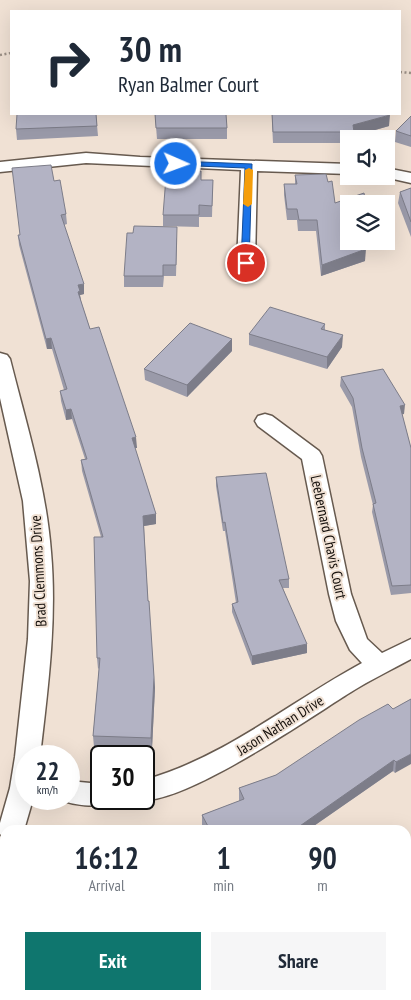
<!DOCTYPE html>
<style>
body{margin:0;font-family:"PT Sans Narrow",sans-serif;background:#f6f6f7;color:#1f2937;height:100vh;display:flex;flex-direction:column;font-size:19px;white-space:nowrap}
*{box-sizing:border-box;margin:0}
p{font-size:16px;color:#747a83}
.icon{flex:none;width:28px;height:28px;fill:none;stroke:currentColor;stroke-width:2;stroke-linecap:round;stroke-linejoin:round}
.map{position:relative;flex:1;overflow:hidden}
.details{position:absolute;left:0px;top:825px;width:411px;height:175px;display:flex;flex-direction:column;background:#fff;border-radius:15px 15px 0 0;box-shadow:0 5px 20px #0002}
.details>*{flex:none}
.guide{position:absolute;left:10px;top:10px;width:391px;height:105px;border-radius:0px;box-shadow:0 5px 20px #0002;background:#fff;color:#1f2937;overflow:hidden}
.fabs{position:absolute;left:340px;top:130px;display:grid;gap:10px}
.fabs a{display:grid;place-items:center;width:55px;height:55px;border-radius:0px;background:#fff;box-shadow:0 5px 20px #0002;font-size:25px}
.speed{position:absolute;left:15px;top:745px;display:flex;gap:10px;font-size:25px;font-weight:700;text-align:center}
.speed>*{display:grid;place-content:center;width:65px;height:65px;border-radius:50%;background:#fff;box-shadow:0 5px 20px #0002;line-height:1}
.speed small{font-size:12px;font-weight:400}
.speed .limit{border:2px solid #111;border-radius:8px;background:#fff;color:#111}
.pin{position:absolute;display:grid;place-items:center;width:42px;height:42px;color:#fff;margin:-21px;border:2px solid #fff;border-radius:50%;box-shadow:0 1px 5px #0007}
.me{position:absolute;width:55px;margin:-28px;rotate:92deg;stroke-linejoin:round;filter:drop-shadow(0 0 4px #0008)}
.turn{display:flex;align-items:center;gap:18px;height:105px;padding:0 25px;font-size:22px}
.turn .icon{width:65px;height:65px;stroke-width:2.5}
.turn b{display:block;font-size:35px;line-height:42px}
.eta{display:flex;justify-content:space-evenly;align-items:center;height:85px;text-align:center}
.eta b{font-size:30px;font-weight:700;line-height:35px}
.cta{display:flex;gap:10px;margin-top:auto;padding:10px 25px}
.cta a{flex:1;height:58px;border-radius:0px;background:#0f766e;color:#fff;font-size:20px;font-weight:700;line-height:58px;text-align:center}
.cta a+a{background:#f6f6f7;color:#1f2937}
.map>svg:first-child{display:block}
</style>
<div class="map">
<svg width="411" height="1000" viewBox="0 0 411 1000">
<rect width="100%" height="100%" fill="#f0e1d4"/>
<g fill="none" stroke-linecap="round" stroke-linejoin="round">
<g fill="#6bb4d5" fill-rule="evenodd">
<path d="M411,904V914L406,916V906Z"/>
<path d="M309,995H320L318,1000H307Z"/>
</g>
<defs>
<g id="street">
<path d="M86,153L140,157L349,164V174L257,171L255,263L252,267L246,268L240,267L237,263L241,170L86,163L0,172V162Z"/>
<path d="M386,168L411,173V183L380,176H386Z"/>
<path d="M0,353L7,355L10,359C26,423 46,486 51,552C57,620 48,688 40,756H26V799H33L24,830H5V839L0,834V823L10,788L15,757L28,639L30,581L23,501L0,398Z"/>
<path d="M265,414L272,416L319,451L322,456L351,594L367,639L382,653L411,639V659C391,670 370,680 351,692C312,716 175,812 135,799H144V780C224,758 290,702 362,663L350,650L336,621L329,594L302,459L258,426L255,421L258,416Z"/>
<path d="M69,781L101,784V799H112L110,803C95,808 75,805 60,800L69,799Z"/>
<path d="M5,842V883L0,885V844Z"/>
</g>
</defs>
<use href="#street" stroke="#675a4f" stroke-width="3"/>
<g stroke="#9b9086" stroke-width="2.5" stroke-dasharray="2 2.5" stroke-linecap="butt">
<path d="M0,55L11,53"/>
<path d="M400,72L411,73"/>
</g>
<path stroke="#9b9086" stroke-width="4" stroke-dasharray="3 4.5" stroke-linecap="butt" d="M408,1000L411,996"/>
<use href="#street" fill="#fff" fill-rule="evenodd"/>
</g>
<g fill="#9a9aa9">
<path d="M96,114L98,136L17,140L16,129Z"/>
<path d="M155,114L227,128V139H157Z"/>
<path d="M272,114L389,126L354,136V139H349V143H273L272,123Z"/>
<path d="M411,116V147L395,142L396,131Z"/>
<path d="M295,175L328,182L335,203L349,204L365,261L321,276L316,231H298L297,220H287L284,195V184H295Z"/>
<path d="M201,180H213L212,217H199V227L163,226V215Z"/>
<path d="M54,181L66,214L67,224L64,225L84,294L80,295L81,301L90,329L137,448H135L156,514V524L144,526L148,601L155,688L152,748L94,747L93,736L99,668L98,669L97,658L101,537L82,471L81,460L85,459L72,419L66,420L61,401L60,391L64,390L52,349H47L19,245L18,235H20Z"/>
<path d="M411,188V237L398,203L400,192Z"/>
<path d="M177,238L176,276H164L163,287H124V276Z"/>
<path d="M325,324V330L342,347L327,369L249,345V334Z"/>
<path d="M232,351L187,397L145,380L144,369Z"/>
<path d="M341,377L404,414H402L411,448V593L391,595L372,512L373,505L361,457L352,407L340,386Z"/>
<path d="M216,477L289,579V588H283L307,653L252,665L232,612V604L236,603L225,531H223L216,486Z"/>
<path d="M411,699L395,773L393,771L308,830H204L202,825V815L239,801V788L276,775Z"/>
<path d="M76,995H167L169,1000H78Z"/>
</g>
<g fill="#7d7d89">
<path d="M390,115L389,126L354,136L353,125Z"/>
<path d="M366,249L365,261L321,276L322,265Z"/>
<path d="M84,284V294L80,295L81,302H78V285Z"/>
<path d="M343,335L342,347L327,369V357Z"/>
<path d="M51,338L52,349H47L46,339Z"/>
<path d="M232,339V351L187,397V385Z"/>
<path d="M405,405L404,414L399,415L400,406Z"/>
<path d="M71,409L72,419L66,420V410Z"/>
<path d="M136,437L137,448H132V438Z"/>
<path d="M156,514V524L144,526L143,516Z"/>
<path d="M307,644V653L252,665V656Z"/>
<path d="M154,677L155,688L152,748L151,738Z"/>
<path d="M411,754V764L395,773L396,762Z"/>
<path d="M394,760L393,771L308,830H297V828Z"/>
<path d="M96,996V1000H86Z"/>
</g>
<g fill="#b3b3c4" stroke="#7d7d89">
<path d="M17,114H96L97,126L16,129Z"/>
<path d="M155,114H226L227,128H156Z"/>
<path d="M272,114H390V115L353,125L354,132H273Z"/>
<path d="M411,116V136L396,131Z"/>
<path d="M51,165L54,181L60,180L66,214L61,215L84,284L78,285L80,291L78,292L90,329L99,327L136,437L132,438L156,514L143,516L148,601H149L154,677L151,738L93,736L100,658H97L94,537H103L81,460L87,459L71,409L66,410L60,391L67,389L51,338L46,339L18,235H20L12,168Z"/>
<path d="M172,171H201V180H213L212,206L199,205V215H163L166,177H171Z"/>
<path d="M326,174L328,182L332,181L335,203L364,193L366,204H349V241H365L366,249L322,265L317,220H299L297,209H287L284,184H297L295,175Z"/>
<path d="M411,188V222L400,192Z"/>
<path d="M134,226L177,227L176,265H163V276H124L127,233H133Z"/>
<path d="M270,307L325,324L321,329L343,335L327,357L249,334Z"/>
<path d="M190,323L232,339L187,385L144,369Z"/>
<path d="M383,369L405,405L400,406L411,448V585L392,586L373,504L376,503L362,448L353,398L341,377Z"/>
<path d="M266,473L289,579L279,580L307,644L252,656L232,604L238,602L225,522L223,523L216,477Z"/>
<path d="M411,699V754L396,762L394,760L297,828L298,830H210L202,815L244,799L239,788L276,775L359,720L388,704L393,709Z"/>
<path d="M78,995H167L169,1000H97L96,996L86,1000H80Z"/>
</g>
<path fill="#1a73e8" stroke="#114b97" d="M176,161L252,164L249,265L246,266L241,263L245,168L173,165V162Z"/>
<path fill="#f59e0b" d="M249,168L253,170L252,204L248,207L243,204L245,170Z"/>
<g text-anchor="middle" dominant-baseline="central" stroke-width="4" stroke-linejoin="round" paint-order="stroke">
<g font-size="15" fill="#16110d" stroke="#f0e1d4">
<text transform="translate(329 537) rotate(78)">Leebernard Chavis Court</text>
<text transform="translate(38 571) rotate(-93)">Brad Clemmons Drive</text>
<text transform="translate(280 725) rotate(-32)">Jason Nathan Drive</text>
</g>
</g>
</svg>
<div class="fabs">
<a><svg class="icon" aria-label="sound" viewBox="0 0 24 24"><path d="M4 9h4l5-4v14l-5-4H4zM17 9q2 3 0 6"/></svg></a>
<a><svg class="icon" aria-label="layers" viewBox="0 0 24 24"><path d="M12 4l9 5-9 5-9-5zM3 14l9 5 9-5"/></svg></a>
</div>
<div class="speed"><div>22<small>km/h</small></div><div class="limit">30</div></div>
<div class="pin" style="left:246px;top:263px;background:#d93025"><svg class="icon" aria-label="arrive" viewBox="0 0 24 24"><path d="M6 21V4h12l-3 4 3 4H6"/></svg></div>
<svg class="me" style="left:176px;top:164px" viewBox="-20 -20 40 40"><circle r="17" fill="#1a73e8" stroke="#fff" stroke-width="3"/><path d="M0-11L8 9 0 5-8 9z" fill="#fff"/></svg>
<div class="guide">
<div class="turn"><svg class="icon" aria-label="right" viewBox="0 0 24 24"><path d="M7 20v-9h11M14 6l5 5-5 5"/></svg><div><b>30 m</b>Ryan Balmer Court</div></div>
</div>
<section class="details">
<div class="eta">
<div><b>16:12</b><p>Arrival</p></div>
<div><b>1</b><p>min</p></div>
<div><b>90</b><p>m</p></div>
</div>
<div class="cta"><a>Exit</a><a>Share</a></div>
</section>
</div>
